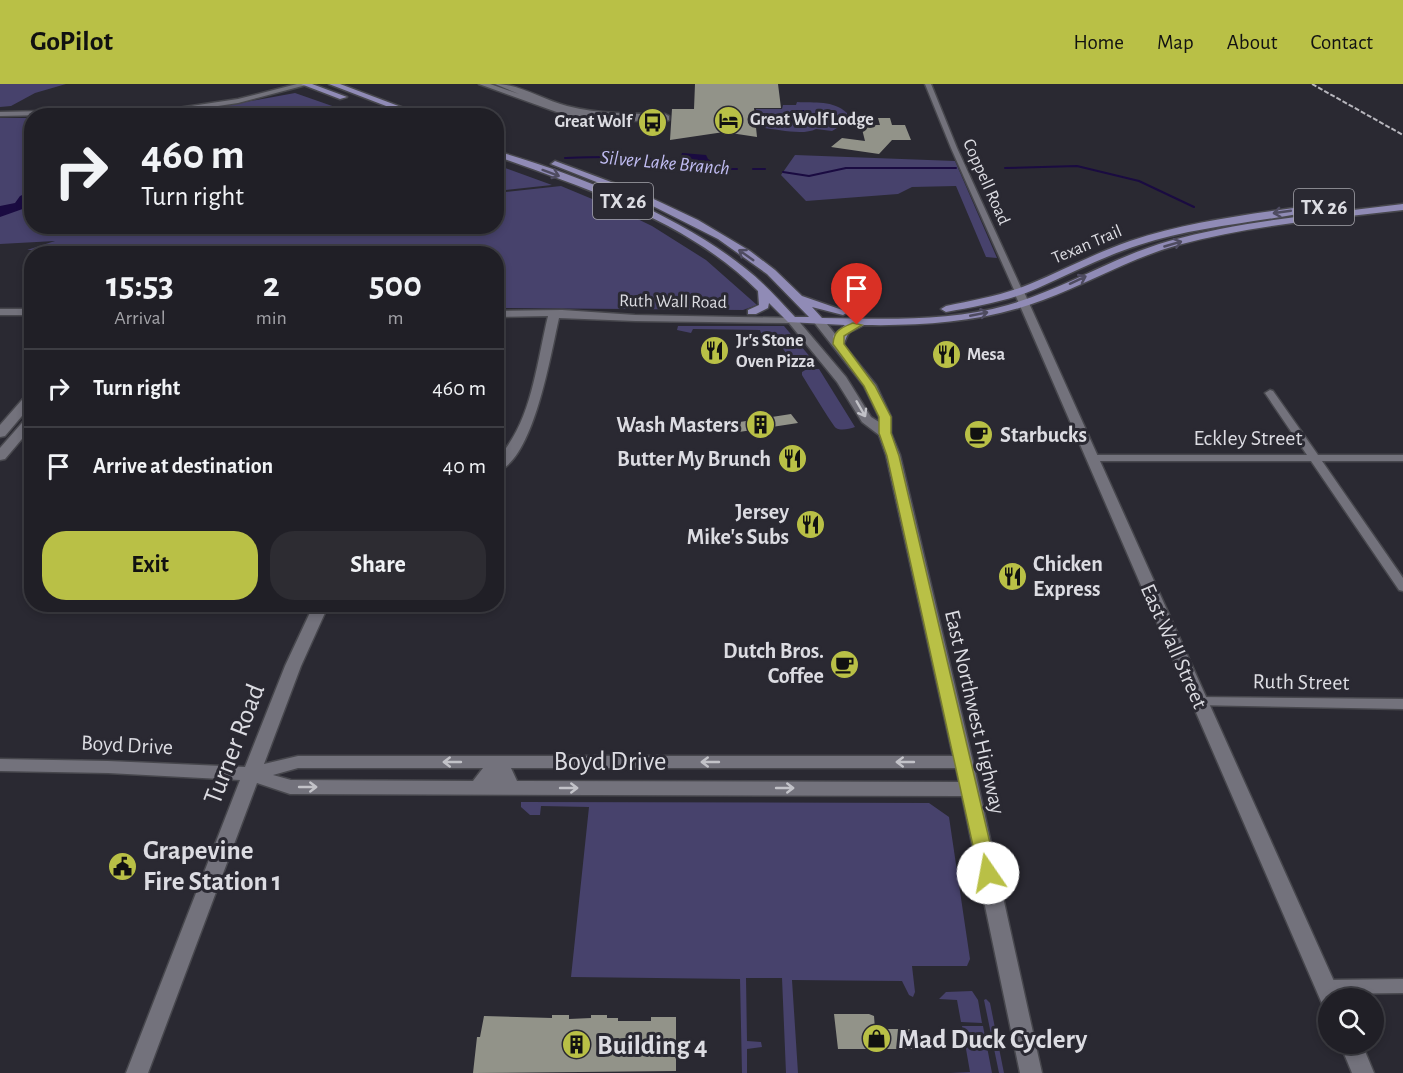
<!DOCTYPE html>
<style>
body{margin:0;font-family:"Alegreya Sans",sans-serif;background:#2d2c32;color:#f1f3f6;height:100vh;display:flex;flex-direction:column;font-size:22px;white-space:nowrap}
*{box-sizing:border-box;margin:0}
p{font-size:20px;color:#a2a2a7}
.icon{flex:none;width:33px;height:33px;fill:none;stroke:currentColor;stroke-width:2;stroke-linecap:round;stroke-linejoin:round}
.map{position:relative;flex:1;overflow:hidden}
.sheet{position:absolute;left:24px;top:162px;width:480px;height:366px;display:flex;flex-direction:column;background:#201f26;border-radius:24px;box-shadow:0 3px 9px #0003,0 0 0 2px #3d3d43}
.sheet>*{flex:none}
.guide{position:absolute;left:24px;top:24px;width:480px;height:126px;border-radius:24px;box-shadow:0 3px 9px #0003,0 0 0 2px #3d3d43;background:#201f26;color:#f1f3f6;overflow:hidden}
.fabs{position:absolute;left:1318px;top:904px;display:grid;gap:12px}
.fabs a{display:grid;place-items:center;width:66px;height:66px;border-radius:50%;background:#201f26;box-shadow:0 3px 9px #0003,0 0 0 2px #3d3d43;font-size:30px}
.pin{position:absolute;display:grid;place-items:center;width:51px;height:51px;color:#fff;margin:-62px -26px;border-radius:50% 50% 50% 0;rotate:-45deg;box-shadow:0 0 6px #0007}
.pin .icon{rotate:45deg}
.me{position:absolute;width:66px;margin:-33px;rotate:348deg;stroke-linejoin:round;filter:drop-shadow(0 0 4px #0008)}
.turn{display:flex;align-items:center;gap:21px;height:126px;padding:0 18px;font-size:27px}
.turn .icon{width:78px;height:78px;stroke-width:2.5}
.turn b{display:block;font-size:42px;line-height:51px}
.eta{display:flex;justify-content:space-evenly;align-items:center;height:102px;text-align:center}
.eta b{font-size:36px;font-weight:600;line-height:42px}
.primary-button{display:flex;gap:12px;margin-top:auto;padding:12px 18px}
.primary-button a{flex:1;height:69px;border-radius:24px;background:#b9c046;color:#111;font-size:24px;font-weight:600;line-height:69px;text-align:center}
.primary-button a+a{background:#2d2c32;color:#f1f3f6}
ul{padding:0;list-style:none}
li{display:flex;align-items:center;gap:18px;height:78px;padding:0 18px;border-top:2px solid #3d3d43}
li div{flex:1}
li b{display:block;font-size:22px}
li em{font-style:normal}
header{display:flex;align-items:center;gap:36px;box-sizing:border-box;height:84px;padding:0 30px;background:#b9c046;color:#111}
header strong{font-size:28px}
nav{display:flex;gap:33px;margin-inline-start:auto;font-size:21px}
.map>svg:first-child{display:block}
</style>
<header>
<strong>GoPilot</strong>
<nav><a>Home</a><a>Map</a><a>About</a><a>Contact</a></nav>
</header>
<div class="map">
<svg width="1403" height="989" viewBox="0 0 1403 989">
<rect width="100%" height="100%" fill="#2a2932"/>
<g fill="#47426c">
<path d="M0,0H66L35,9L11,22L0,23Z"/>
<path d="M295,9L358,31H149L180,30Z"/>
<path d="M797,18C815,19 833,16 847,29V38L832,47L816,45C803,52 774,45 758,43L756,25H782L783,21H796Z"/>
<path d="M0,34H31L32,142H496L497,109L561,102L621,127L652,142L706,176L757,221L743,226L497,224L496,170L298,169L300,165L27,166L55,157L0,160Z"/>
<path d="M795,71L955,77L997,174L986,173L956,102L912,103L898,110L806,117L781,91Z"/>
<path d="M496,81H497L552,101L497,107Z"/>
<path d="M678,242H784L811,274C787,283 788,267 775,255C771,251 765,250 761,249L760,246L693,245L691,249L677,246Z"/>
<path d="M807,285H819L855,343C849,345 841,347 836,344C833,342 807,299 802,291V288Z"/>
<path d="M521,718L929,719L949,733L970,875L967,882H912L915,908L913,913L909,911L902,897L792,896L798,989H786L782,894H746L747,957L761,958L762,963L747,965V989H742L740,895L571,893L589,723L541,722L540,731H530L521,723Z"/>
<path d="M972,907L978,916L982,939L961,938L957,916L939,915L946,908Z"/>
<path d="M986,915L990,919L1004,989H999L984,916Z"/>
<path d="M962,942H983L992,989H950L970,988Z"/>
</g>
<g fill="#1a0b41">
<path d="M796,26H804L806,29H824L822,32L807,31L821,36L786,39L773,33L781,30L801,34L784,29L795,28Z"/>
<path d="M682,69L706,71L708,75L715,79V84C704,90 687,84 681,73Z"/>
<path d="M31,107V122L0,133V122L15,119L20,112Z"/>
</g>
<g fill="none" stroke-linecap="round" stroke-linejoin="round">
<g stroke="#1a0b41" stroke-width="2">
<path d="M565,74C591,73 616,72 641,74C660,75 673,81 693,81"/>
<path d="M1005,84L1077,82L1139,97L1194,123"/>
<path d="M712,85H737"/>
<path d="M753,85H765"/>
<path d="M783,88L809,92L846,84H956"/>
</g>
</g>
<g fill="#929389">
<path d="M695,0H778L781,24H754L757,53L724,48L670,56L672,25H694Z"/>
<path d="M878,34H890L892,41H905L911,56H892L879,70L831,63L842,54L865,57L861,41H880Z"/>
<path d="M791,330L798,339L739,348L733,339Z"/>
<path d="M974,343H985L990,357H979Z"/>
<path d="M834,930H869L874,932L875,945H916L920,965H838Z"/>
<path d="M552,931H569V935L591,934V931H607V934H618V937H651V933H676V987L473,989L477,953H480L484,932L552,934Z"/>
</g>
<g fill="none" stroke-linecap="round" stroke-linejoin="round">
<defs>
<g id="street">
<path d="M925,0H931L957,64L1023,208L1022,210L1015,208L951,64Z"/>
<path d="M1270,306L1273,307L1318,371H1403V377H1322L1403,494V507L1399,506L1311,377H1093L1088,374L1093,371H1307L1265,309Z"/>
<path d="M1199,613L1403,615V625L1194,621L1192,618L1194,615Z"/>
<path d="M1403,895V909L1325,910L1319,908L1316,903L1319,898L1325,896Z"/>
</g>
<g id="secondary">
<path d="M297,0H310L238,19L178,28L0,32V28L178,24L238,15Z"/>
<path d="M479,0H490L519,10L495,0C520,0 543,16 567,22C599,30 632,30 665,30L669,32V36L665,38L594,35L565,31Z"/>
<path d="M1019,205L1024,208L1342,915H1329V924L1323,922L1320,915L1014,208Z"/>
<rect x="0" y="225" width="32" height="6"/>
<path d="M562,226L635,231L796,234L846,293L871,333L879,338V333L864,302L813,237L819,234L823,235L876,301L891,333V349L900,371L973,678L1042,989H1020L962,712L290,710L257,699L148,989H126L240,696L108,689L0,687V675L108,677L245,683L285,582L314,520H329L301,582L264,680L298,672H953L886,371L879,351L862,338L837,298L789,239L635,237L559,234C551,268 534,377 496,388V376C532,339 536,281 548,232L496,233V227ZM298,684H483L473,697L291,696L273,691ZM511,684H956L959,698L517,697Z"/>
<path d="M32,308V320L5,352L0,353V341L28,309Z"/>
<path d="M32,331V343L5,375L0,376V364L28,332Z"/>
<path d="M1340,960H1362L1374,989H1352Z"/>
</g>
<g id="primary">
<path d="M301,0H312L347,13L340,15Z"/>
<path d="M329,0H340L425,32H412Z"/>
<path d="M496,67C577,90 681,132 746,185C764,199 779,216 795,233H809L767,190L718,155L637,114L551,80L555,77L643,110L698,136L750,167L775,186L802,212L848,228L843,231L812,223L822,234C883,235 948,238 1008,221C1064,205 1113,173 1169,157C1245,136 1325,130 1403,120V126C1328,135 1251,141 1178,161C1131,174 1089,199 1043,216C985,238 925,242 864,241C846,251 851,243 843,262L839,263L833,260V252L845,241L788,238L769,219L768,224L756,230H748V226L759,221L758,207C688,137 587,105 496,72Z"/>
<path d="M1314,121L1319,124L1317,126C1258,139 1197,142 1139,161C1104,172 1072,189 1038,204C1009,217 977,222 946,228L941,225L946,222C975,216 1003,211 1030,200C1064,186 1095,169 1130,157C1189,137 1253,130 1314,121Z"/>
</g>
</defs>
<use href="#street" stroke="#47474d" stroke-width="3"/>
<use href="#secondary" stroke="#47474d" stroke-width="3"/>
<use href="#primary" stroke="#47474d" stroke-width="3"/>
<use href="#street" fill="#73727c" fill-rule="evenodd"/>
<use href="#secondary" fill="#73727c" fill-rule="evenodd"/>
<use href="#primary" fill="#908bb6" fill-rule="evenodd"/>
<path stroke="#b7b6bd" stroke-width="2" stroke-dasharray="5 2" stroke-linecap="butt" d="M1312,0L1403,51"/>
</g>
<defs><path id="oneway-shaft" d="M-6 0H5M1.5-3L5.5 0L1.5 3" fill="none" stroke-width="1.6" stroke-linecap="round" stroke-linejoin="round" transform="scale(1.5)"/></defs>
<g stroke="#4e4b60">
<use href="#oneway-shaft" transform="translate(551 89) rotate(20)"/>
<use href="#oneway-shaft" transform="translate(1282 128) rotate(172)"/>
<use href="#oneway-shaft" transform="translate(1173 160) rotate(-16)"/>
<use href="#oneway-shaft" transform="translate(746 171) rotate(-145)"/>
<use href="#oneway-shaft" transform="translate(1078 196) rotate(-25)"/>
<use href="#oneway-shaft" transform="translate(979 230) rotate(-11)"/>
</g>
<g stroke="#c2c2c8">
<use href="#oneway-shaft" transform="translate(861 325) rotate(60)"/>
<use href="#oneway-shaft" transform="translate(452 678) rotate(180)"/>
<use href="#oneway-shaft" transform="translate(710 678) rotate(-180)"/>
<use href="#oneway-shaft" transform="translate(905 678) rotate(-180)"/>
<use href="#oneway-shaft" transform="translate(308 703)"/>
<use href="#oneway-shaft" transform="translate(569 704)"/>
<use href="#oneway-shaft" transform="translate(785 704)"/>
</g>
<path fill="#b9c046" stroke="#787d2e" stroke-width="1.5" d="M853,239L862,241L844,252V260L875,302L891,333V349L899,372L997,789L994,793L988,795L982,793L979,789L887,372L879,349V333L864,302L833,260C834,246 841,244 853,239Z"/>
<defs>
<symbol id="hotel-disc" viewBox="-11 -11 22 22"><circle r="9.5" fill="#b9c046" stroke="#2a2932"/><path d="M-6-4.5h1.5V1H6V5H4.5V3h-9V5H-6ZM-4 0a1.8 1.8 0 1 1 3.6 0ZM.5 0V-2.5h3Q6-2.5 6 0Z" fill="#111"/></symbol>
<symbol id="bus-disc" viewBox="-11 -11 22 22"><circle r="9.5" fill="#b9c046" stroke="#2a2932"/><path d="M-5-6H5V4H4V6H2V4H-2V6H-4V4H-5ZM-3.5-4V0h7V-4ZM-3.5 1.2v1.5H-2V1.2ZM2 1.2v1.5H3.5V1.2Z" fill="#111"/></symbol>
<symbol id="restaurant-disc" viewBox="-11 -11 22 22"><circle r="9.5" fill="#b9c046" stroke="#2a2932"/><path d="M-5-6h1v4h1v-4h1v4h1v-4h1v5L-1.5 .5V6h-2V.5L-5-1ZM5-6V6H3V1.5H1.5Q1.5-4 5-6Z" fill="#111"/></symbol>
<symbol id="building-disc" viewBox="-11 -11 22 22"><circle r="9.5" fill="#b9c046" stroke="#2a2932"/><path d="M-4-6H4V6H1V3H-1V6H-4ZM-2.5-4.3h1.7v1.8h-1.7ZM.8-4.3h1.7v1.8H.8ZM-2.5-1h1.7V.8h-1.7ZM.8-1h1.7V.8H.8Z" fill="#111"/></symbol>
<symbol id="cafe-disc" viewBox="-11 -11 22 22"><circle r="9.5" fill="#b9c046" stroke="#2a2932"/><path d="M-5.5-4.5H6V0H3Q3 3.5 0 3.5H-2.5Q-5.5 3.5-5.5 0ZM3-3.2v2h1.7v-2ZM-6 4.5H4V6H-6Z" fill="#111"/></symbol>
<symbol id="civic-disc" viewBox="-11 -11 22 22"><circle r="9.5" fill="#b9c046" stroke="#2a2932"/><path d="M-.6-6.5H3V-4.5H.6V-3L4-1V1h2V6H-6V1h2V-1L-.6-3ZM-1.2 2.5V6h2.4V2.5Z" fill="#111"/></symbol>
<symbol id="shop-disc" viewBox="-11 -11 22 22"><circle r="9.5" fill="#b9c046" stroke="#2a2932"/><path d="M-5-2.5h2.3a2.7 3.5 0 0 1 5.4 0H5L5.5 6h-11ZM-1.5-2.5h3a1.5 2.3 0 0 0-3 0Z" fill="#111"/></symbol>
</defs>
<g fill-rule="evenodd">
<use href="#hotel-disc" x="712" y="20" width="33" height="33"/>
<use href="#bus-disc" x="636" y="22" width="33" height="33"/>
<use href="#restaurant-disc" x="698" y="250" width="33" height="33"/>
<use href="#restaurant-disc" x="930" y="254" width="33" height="33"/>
<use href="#building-disc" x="744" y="324" width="33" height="33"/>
<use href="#cafe-disc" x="962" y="334" width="33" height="33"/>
<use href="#restaurant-disc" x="776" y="358" width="33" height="33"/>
<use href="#restaurant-disc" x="794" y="424" width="33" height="33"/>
<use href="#restaurant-disc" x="996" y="476" width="33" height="33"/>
<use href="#cafe-disc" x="828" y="564" width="33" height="33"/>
<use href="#civic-disc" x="106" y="766" width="33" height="33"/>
<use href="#shop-disc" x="860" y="938" width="33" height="33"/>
<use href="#building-disc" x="560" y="944" width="33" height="33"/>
</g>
<g text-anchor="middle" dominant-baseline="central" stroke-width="6" stroke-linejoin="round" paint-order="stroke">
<g font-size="18" font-weight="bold" fill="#dcdce2" stroke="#2a2932" text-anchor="start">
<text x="750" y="36">Great Wolf Lodge</text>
<text x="632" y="38" text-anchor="end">Great Wolf</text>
<text x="736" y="257">Jr's Stone<tspan x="736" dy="21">Oven Pizza</tspan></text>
<text x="967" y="271">Mesa</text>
</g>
<g font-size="18" fill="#dcdce2" stroke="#2a2932">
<text transform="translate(986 98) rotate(66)">Coppell Road</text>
<text transform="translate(1087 161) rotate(-23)">Texan Trail</text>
<text transform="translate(673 218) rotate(1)">Ruth Wall Road</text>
</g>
<g font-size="20" font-style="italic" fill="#c0bcf2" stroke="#2a2932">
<text transform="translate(665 79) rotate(5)">Silver Lake Branch</text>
</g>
<g fill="#2a2932" stroke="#a7a6ad" stroke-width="1.5">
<rect x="593" y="99" width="60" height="36" rx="4.5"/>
<rect x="1294" y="105" width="60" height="36" rx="4.5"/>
</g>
<g font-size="21" font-weight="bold" fill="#dcdce2">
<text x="623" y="117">TX 26</text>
<text x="1324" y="123">TX 26</text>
</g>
<g font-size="22" font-weight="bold" fill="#dcdce2" stroke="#2a2932" text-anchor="end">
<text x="739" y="341">Wash Masters</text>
<text x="1000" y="351" text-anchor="start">Starbucks</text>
<text x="771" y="375">Butter My Brunch</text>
<text x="789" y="428">Jersey<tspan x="789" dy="25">Mike's Subs</tspan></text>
<text x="1033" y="480" text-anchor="start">Chicken<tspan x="1033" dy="25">Express</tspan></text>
<text x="824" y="567">Dutch Bros.<tspan x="824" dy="25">Coffee</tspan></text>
</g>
<g font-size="22" fill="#dcdce2" stroke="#2a2932">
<text x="1248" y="354">Eckley Street</text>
<text transform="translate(1174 562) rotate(66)">East Wall Street</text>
<text transform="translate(1301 598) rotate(1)">Ruth Street</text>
<text transform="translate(975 628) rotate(77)">East Northwest Highway</text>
<text transform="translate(127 661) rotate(3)">Boyd Drive</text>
</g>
<g font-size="27" fill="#dcdce2" stroke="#2a2932">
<text transform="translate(234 660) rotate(-69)">Turner Road</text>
<text x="610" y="677">Boyd Drive</text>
</g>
<g font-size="27" font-weight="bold" fill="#dcdce2" stroke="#2a2932" text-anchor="start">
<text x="143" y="766">Grapevine<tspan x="143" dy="31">Fire Station 1</tspan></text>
<text x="898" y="955">Mad Duck Cyclery</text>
<text x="597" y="961">Building 4</text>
</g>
</g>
</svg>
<div class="fabs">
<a><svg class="icon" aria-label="search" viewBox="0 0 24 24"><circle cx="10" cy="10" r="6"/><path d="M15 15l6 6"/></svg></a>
</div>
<div class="pin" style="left:857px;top:241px;background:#d93025"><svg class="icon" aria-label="arrive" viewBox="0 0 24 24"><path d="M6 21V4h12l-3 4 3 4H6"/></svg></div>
<svg class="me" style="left:988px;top:789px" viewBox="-20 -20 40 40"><circle r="19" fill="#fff"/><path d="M0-13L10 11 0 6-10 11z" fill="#b9c046"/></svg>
<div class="guide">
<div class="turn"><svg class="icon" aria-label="right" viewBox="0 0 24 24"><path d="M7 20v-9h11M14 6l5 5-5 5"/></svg><div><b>460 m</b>Turn right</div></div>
</div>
<section class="sheet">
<div class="eta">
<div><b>15:53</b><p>Arrival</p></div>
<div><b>2</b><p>min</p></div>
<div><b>500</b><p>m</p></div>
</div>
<ul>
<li><svg class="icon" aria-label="right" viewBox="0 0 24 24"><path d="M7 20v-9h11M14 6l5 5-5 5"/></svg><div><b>Turn right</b></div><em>460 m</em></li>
<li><svg class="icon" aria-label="arrive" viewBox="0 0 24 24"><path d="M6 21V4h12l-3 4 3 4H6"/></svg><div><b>Arrive at destination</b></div><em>40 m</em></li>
</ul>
<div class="primary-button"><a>Exit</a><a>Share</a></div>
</section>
</div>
